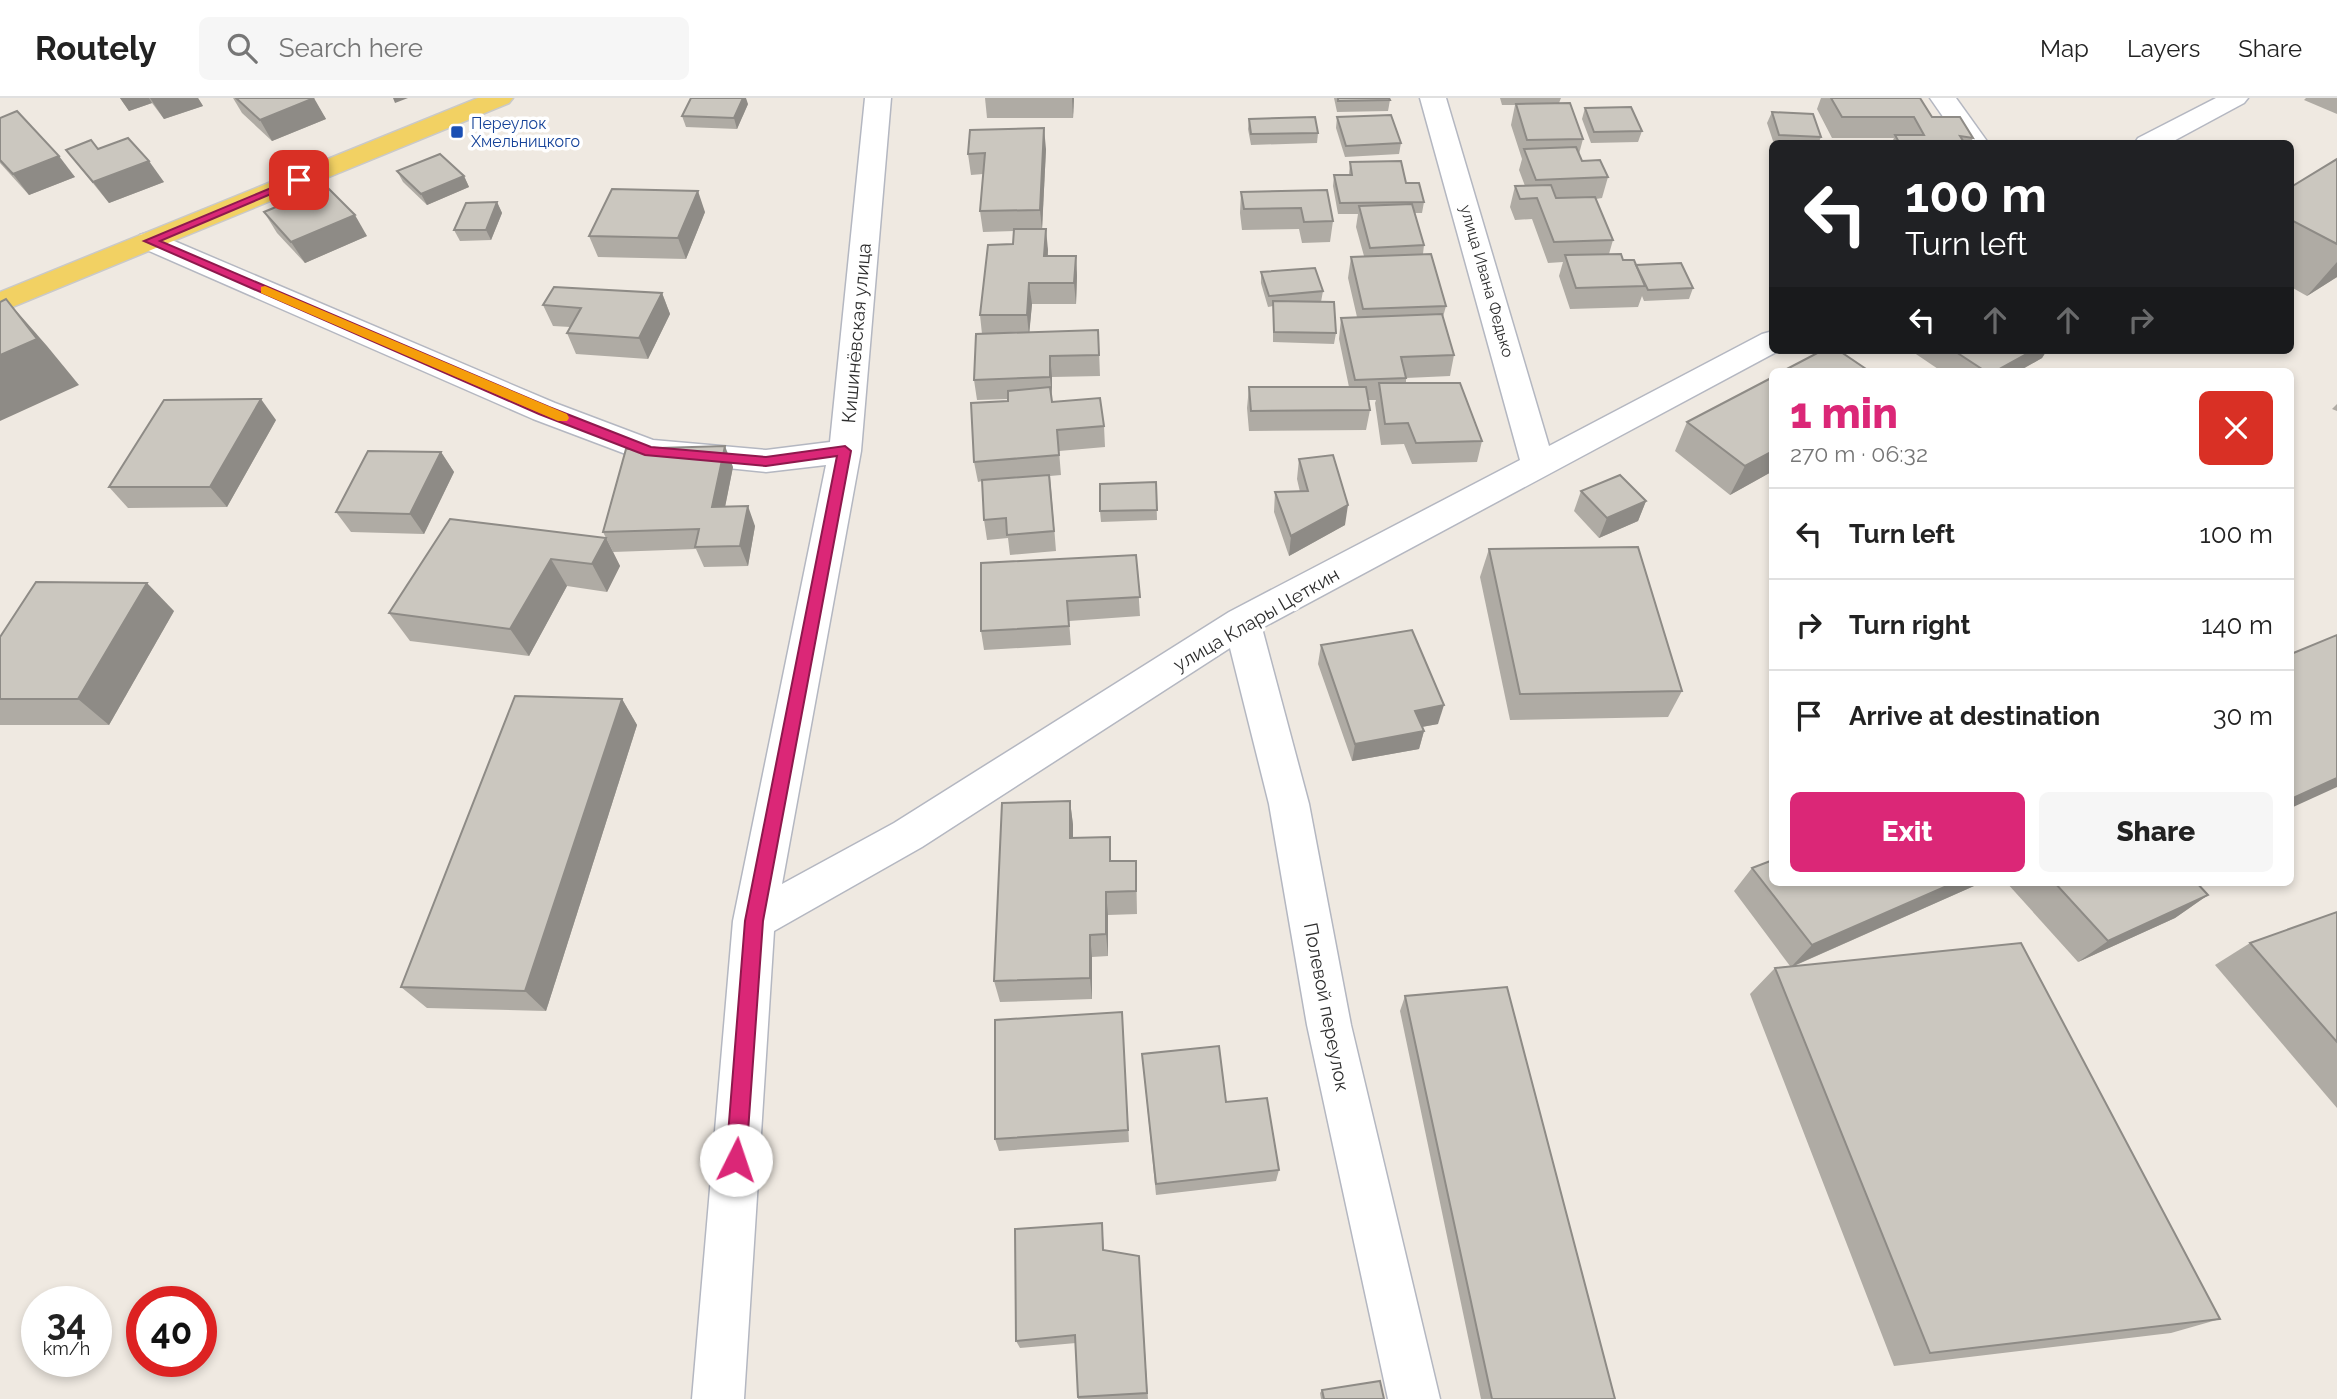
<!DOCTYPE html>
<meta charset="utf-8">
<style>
body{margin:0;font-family:Raleway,sans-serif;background:#f6f6f6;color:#222;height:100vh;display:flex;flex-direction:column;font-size:26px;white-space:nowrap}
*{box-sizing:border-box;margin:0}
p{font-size:23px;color:#767676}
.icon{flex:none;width:38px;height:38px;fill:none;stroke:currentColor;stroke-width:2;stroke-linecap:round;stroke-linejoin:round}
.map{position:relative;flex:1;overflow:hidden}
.sheet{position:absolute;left:1769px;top:270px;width:525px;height:518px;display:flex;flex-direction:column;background:#fff;border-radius:10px;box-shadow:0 4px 10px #0003}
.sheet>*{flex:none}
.guide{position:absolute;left:1769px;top:42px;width:525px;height:214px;border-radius:10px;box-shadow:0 4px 10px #0003;background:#202124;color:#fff;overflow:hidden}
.speed{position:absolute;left:21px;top:1188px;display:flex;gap:14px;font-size:35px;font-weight:700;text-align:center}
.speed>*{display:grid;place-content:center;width:91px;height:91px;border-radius:50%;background:#fff;box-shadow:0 4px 10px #0003;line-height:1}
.speed small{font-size:18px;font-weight:400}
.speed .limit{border:10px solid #d22;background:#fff;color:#111}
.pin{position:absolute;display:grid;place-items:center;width:60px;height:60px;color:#fff;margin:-30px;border-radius:14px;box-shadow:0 4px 10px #0006}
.me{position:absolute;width:77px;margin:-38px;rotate:4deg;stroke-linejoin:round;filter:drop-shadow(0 0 5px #0008)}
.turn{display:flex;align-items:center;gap:24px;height:147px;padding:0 21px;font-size:32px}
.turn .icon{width:91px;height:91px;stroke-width:2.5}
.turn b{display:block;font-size:49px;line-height:60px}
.lanes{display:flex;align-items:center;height:66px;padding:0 21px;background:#0003;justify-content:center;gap:35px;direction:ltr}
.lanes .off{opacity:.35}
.round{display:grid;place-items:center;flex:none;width:74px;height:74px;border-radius:10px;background:#f6f6f6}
.summary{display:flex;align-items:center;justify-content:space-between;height:119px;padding:0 21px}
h1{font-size:42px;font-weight:800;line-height:52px;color:#db2777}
.primary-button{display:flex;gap:14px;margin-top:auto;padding:14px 21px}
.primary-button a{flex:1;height:80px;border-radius:10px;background:#db2777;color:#fff;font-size:28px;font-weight:800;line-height:80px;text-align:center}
.primary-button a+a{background:#f6f6f6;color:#222}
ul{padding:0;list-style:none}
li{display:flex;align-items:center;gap:21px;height:91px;padding:0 21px;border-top:2px solid #e0e0e0}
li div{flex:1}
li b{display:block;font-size:26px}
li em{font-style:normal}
header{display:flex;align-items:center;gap:42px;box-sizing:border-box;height:98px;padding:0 35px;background:#fff;border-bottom:2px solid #e0e0e0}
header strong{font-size:33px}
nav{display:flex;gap:38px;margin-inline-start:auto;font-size:24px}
.search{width:490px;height:63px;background:#f6f6f6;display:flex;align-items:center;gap:18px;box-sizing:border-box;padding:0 24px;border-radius:10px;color:#767676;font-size:26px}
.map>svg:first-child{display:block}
</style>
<header>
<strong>Routely</strong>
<div class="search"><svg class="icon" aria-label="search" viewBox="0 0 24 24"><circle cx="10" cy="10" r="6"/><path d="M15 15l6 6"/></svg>Search here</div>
<nav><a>Map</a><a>Layers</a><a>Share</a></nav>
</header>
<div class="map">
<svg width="2337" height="1301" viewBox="0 0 2337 1301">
<rect width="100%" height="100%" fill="#efe9e1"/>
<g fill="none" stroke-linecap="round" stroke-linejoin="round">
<defs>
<g id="minor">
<path d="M865,0H891L861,353L782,786L894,725L1229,514L1520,362L1420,0H1446L1549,348L1762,236L1773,233V252H1780L1262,530L1309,706L1351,927L1440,1301H1388L1307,927L1269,706L1230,550L922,749L774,833L744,1301H692L733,823L826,367L766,374L639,361L533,321L140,149L136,143L140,137L150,134L160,137L555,305L653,342L766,352L830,344Z"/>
<path d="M1930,0H1956L1989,46H1962Z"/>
<path d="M2216,0H2248L2244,5L2168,46H2134L2138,40Z"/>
</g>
<path id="major" d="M478,0H513L509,5L0,214V194Z"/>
</defs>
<use href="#minor" stroke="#b4b7c1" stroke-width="3"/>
<use href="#major" stroke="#c9c9c9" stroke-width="3"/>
<use href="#minor" fill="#fff" fill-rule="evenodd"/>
<use href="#major" fill="#f2d163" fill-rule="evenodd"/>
</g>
<g fill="#afaba4">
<path d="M120,0H198L203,8L164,21L152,5L129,13Z"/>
<path d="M233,0H313L326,21L272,43L242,15Z"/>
<path d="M985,0H1074L1073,20H987Z"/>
<path d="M1334,0H1389L1390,2L1388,13L1337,14Z"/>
<path d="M1500,0H1561L1559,5L1583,41L1579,56L1582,63L1608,79L1602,100L1596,101L1613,142L1609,156L1693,190L1689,201L1644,203L1642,198L1638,209L1570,211L1559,178L1563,164L1548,165L1532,121L1515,122L1510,109L1515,88H1525L1519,72L1522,61L1511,27L1515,7H1502Z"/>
<path d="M1821,0H1831L1932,19L1973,40L1970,46H1891L1894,40H1832L1817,11Z"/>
<path d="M2306,0H2337V16L2304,2Z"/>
<path d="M748,6L737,31L686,29L682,18Z"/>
<path d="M1585,10L1642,33L1638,44L1591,45L1582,21Z"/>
<path d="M1772,14L1821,39L1818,46H1774L1767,25Z"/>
<path d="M1337,19L1401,45L1399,56L1345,59L1336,30Z"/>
<path d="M0,20L75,79L29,97L0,65Z"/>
<path d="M1249,21L1318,35L1317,45L1251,47L1248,31Z"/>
<path d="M98,51L164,84L109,105L66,52Z"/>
<path d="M1046,51L1042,131L1048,152V158H1076L1077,178L1076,206H1032L1029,235L1099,253L1100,278L1052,279L1051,300L1052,304L1104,328L1105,349L1059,353L1061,377L1050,378L1056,453L1010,457L1008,440L987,442L984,422L982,383L978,384L974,364L1008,301L977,302L974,282L982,236L980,217L1013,146L1014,133L983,134L980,113L983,76L971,77L968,56Z"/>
<path d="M2337,61V179L2307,198L2291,189V89Z"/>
<path d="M1350,64L1406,85L1424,104L1422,115H1414L1424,147L1423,156L1446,208L1443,219L1454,257L1450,278L1406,280V285L1482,343L1477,364L1412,366L1404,346L1381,347L1375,305L1376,302H1368L1370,312L1366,332L1249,333L1247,310L1249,289H1349L1339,241L1341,220L1357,219L1348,180L1351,159L1364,158L1356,129L1358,116H1338L1333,88L1334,77H1349Z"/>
<path d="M397,73L464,78L469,89L427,107L403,84Z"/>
<path d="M1327,92L1333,123L1330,144L1302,145L1299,131L1242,132L1240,115L1241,94Z"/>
<path d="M497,104L502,115L491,142L460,143L454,132Z"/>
<path d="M264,114L367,138L305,165L277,135Z"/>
<path d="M705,114L686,161L598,159L589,138Z"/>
<path d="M1261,174L1323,193L1321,204L1336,235L1334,246L1273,244V208L1268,209L1261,185Z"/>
<path d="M662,195L670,216L648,261L576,256L567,235L570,229L553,228L543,207Z"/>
<path d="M1910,252H2047L2042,260L2019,273H1941Z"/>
<path d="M1773,279V373L1730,397L1675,353L1687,324Z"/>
<path d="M2337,306V313L2332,311Z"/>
<path d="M276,322L227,409L128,410L109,389Z"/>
<path d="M441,354L454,374L424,436L351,434L336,414Z"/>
<path d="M1299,361L1345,427L1289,458L1274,414L1275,394H1300L1297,381Z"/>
<path d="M733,369L725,409L755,428L748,468L704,469L696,451L613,454L603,434Z"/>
<path d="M1156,384L1157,422L1101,424L1100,413Z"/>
<path d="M1581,393L1646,403L1638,423L1599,440L1574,413Z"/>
<path d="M606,440L620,468L607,494L567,488L529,558L410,543L389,515Z"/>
<path d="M1489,451L1682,593L1668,619L1510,622L1480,479Z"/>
<path d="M1136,457L1140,518L1069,523L1071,547L984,552L981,533Z"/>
<path d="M174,513L109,627H0V539Z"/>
<path d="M1321,547L1438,626L1422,629L1424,633L1419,651L1352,663L1318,566Z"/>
<path d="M622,601L637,627L546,913L427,910L401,889Z"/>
<path d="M1070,703L1073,727V740L1112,763H1136L1137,816L1108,817V858L1092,859V901L1000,904L994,883Z"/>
<path d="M1752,770L1773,784H1983L1794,868L2220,1221L2171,1235L1894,1268L1750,896L1775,870L1790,868L1734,793Z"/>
<path d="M2006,784H2196L2208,797L2175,820L2078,864Z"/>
<path d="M2337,814V1010L2215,867L2250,845Z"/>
<path d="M1405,898L1615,1301H1481L1400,913Z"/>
<path d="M1122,914L1129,1044L999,1053L995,1041Z"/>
<path d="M1142,956L1279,1072L1276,1083L1156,1097Z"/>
<path d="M1102,1125L1104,1152L1139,1158L1148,1301H1078L1076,1245L1020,1250L1016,1243Z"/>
<path d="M1322,1292L1384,1301H1321L1320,1295Z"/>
</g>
<g fill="#8e8b86">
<path d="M120,0H149L152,5L129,13Z"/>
<path d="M150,0H198L203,8L164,21Z"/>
<path d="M314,0L326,21L272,43L260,22Z"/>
<path d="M393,0H408L395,5Z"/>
<path d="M743,0H746L748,6L737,31L734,20Z"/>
<path d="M1072,0H1074L1073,20Z"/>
<path d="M1044,30L1046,51L1042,132L1040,112Z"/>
<path d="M59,58L75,79L29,97L13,76Z"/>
<path d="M149,63L164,84L109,105L93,84Z"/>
<path d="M464,78L469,89L427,107L421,96Z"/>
<path d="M698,93L705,114L686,161L678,140Z"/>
<path d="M497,104L502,115L491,142L486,132Z"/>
<path d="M355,117L367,138L305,165L291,144Z"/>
<path d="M1046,131L1048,152L1046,178L1044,158Z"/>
<path d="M1076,158L1077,178L1076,206L1074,185Z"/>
<path d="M2337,164V179L2307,198Z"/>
<path d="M1029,185L1032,206L1029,238L1027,217Z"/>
<path d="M662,195L670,216L648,261L639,240Z"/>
<path d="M6,201L47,248L79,287L0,323V257Z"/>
<path d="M2034,252H2047L2042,260L2019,273H1996Z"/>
<path d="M1050,258L1052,279V300L1050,279Z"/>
<path d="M261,301L276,322L227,409L210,389Z"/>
<path d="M725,348L733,369L721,429L712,409Z"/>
<path d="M1773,353V373L1730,397L1745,368Z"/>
<path d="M441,354L454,374L424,436L410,416Z"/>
<path d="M1646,403L1638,423L1599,440L1607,420Z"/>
<path d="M1348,407L1345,427L1289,458L1291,438Z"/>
<path d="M748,408L755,428L748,468L740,448Z"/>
<path d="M606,440L620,468L607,494L592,466Z"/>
<path d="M551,461L567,488L529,558L510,531Z"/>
<path d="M147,485L174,513L109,627L78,601Z"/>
<path d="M622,601L637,627L546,913L525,893Z"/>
<path d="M1444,607L1438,626L1410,631L1415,613Z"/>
<path d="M1424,633L1419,651L1352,663L1355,646Z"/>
<path d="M2337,680V689L2291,710V701Z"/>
<path d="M1070,703L1073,727V764L1070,740Z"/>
<path d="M1956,784H1983L1791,869L1812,847Z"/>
<path d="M1106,794L1108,817V858L1106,836Z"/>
<path d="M2208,797L2175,820L2078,864L2108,843Z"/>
<path d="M1090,837L1092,859V901L1090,880Z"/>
</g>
<g fill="#cbc7bf" stroke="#8e8b86" stroke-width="2">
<path d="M236,0H314L260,22Z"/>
<path d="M691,0H743L734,20L682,18Z"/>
<path d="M1338,0H1389L1390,2L1338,3Z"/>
<path d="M1831,0H1920L1932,19H1960L1973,40L1960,38L1965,46H1900L1895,37H1924L1914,19H1842Z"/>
<path d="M1570,5L1583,41L1527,42L1516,6Z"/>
<path d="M1631,9L1642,33L1594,34L1585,10Z"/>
<path d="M17,13L59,58L13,76L0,62V20Z"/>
<path d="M1772,14L1813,16L1821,39L1779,37Z"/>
<path d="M1391,17L1401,45L1346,48L1337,19Z"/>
<path d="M1315,19L1318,35L1251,36L1249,21Z"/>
<path d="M1044,30L1040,112L980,113L985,55L968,56L970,32Z"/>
<path d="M128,40L149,63L93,84L66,52L91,42L98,51Z"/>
<path d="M1576,49L1582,63L1600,62L1608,79L1536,82L1524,51Z"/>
<path d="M440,56L464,78L421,96L397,73Z"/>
<path d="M2337,61V146L2291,122V89Z"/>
<path d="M1401,63L1406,85H1419L1424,104L1340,105L1334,77H1352L1350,64Z"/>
<path d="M1551,87L1556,100L1595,99L1613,142L1554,144L1537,100L1520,101L1515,88Z"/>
<path d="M326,88L355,117L291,144L264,114Z"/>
<path d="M612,91L698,93L678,140L589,138Z"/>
<path d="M1327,92L1333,123L1304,124L1301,110L1244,111L1241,94Z"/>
<path d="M497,104L486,132H454L466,105Z"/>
<path d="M1412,106L1424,147L1370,150L1359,108Z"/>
<path d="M1014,131H1046L1044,158H1076L1074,185H1029L1027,217H980L988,147L1013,146Z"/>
<path d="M1431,156L1446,208L1363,211L1351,159Z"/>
<path d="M1621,156L1623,162H1634L1645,188L1576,190L1565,157Z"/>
<path d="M1681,165L1693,190L1648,192L1636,167Z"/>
<path d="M1315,170L1323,193L1269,198L1261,174Z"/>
<path d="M554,189L662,195L639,240L567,235L581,210L543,207Z"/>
<path d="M6,201L37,241L0,257V204Z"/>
<path d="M1273,203L1334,204L1336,235L1274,234Z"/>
<path d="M1442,216L1454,257L1401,259L1406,280L1355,282L1341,220Z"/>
<path d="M1098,232L1099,257L1050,258V279L974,282L976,236Z"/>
<path d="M1823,252H1838L1869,273H1783Z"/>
<path d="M1953,252H2034L1996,273H1985Z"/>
<path d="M1773,279V353L1745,368L1687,324Z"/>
<path d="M1379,285H1460L1482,343L1416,345L1408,325L1385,326Z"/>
<path d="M1050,289L1052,304L1100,300L1104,328L1057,332L1059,357L974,364L971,305L1008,303V293Z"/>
<path d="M1249,289H1366L1370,312L1251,313Z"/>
<path d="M261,301L210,389H109L164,302Z"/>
<path d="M725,348L712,409L748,408L740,448L695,449L699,431L603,434L626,351Z"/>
<path d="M368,353L441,354L410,416L336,414Z"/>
<path d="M1333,357L1348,407L1291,438L1275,394L1308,393L1299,361Z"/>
<path d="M1049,377L1054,433L1007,437L1006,420L984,422L982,382Z"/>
<path d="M1620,377L1646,403L1607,420L1581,393Z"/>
<path d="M1156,384L1157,412L1100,413V386Z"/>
<path d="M450,421L606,440L592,466L551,461L510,531L389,515Z"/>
<path d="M1638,449L1682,593L1520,596L1489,451Z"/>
<path d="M1136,457L1140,499L1067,503L1069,528L981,533V465Z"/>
<path d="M36,484L147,485L78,601H0V539Z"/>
<path d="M1412,532L1444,607L1415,613L1424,633L1355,646L1321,547Z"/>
<path d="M2337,537V680L2291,701V556Z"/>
<path d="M515,598L622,601L525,893L401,889Z"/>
<path d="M1070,703V740L1110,739V763H1136V793L1106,794V836L1090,837V880L994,883L1002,705Z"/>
<path d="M1773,762V784H1956L1812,847L1752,770Z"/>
<path d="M2054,784H2196L2208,797L2108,843Z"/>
<path d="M2337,814V944L2250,845Z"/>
<path d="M2021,845L2220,1221L1930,1255L1775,870Z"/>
<path d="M1507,889L1615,1301H1492L1405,898Z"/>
<path d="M1122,914L1128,1032L995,1041V922Z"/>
<path d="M1219,948L1226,1004L1267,1000L1279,1072L1156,1086L1142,956Z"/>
<path d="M1102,1125L1103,1152L1139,1158L1147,1295L1078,1299L1075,1237L1016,1243L1015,1131Z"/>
<path d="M1380,1283L1384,1301H1324L1322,1292Z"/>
</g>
<path fill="#db2777" stroke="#8e194d" stroke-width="2" d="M295,80L304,82L160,143L549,309L651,349L766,359L845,348L851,353L763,823L746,1062L743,1069L736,1072L729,1069L726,1062L745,823L837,358L766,368L645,357L539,316L144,143Z"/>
<path fill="#f59e0b" d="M265,188L567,316L569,320L567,323H558L261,195V189Z"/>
<rect fill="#1a4fb4" stroke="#fff" stroke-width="2.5" x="450" y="27" width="14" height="14" rx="3.5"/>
<g text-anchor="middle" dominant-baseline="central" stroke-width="7" stroke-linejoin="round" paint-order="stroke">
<g font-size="16" fill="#164399" stroke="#fff" text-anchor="start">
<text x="471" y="25">Переулок<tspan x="471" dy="18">Хмельницкого</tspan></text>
</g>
<g font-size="16" fill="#2e2e2e" stroke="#fff">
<text transform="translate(1487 183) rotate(74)">улица Ивана Федько</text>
</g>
<g font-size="19" fill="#2e2e2e" stroke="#fff">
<text transform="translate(856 235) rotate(-85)">Кишинёвская улица</text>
<text transform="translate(1256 521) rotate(-30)">улица Клары Цеткин</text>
<text transform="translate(1327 909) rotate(79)">Полевой переулок</text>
</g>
</g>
</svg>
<div class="speed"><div>34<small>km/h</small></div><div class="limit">40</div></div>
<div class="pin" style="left:299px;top:82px;background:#d93025"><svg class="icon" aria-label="arrive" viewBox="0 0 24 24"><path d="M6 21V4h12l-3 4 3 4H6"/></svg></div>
<svg class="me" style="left:736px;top:1062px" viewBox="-20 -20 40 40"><circle r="19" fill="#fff"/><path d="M0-13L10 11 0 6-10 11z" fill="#db2777"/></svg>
<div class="guide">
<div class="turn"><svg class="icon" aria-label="left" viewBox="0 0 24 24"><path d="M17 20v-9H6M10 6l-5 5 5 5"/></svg><div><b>100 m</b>Turn left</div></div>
<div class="lanes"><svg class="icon" aria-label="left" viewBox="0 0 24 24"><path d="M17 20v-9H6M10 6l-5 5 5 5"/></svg><svg class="icon off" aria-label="ahead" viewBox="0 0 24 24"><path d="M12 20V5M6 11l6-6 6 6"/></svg><svg class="icon off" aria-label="ahead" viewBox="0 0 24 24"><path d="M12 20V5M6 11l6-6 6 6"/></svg><svg class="icon off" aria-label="right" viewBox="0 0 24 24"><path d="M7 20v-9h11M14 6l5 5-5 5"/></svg></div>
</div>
<section class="sheet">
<div class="summary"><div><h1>1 min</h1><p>270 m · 06:32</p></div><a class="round" style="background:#d93025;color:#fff"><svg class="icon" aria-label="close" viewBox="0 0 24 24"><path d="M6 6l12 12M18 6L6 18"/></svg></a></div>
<ul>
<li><svg class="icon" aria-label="left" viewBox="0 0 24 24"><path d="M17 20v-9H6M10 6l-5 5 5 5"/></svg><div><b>Turn left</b></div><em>100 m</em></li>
<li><svg class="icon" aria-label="right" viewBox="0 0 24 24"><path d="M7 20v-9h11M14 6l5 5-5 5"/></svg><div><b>Turn right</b></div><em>140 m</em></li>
<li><svg class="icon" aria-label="arrive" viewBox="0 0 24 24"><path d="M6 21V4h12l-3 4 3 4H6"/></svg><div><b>Arrive at destination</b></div><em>30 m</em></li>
</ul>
<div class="primary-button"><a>Exit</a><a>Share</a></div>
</section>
</div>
